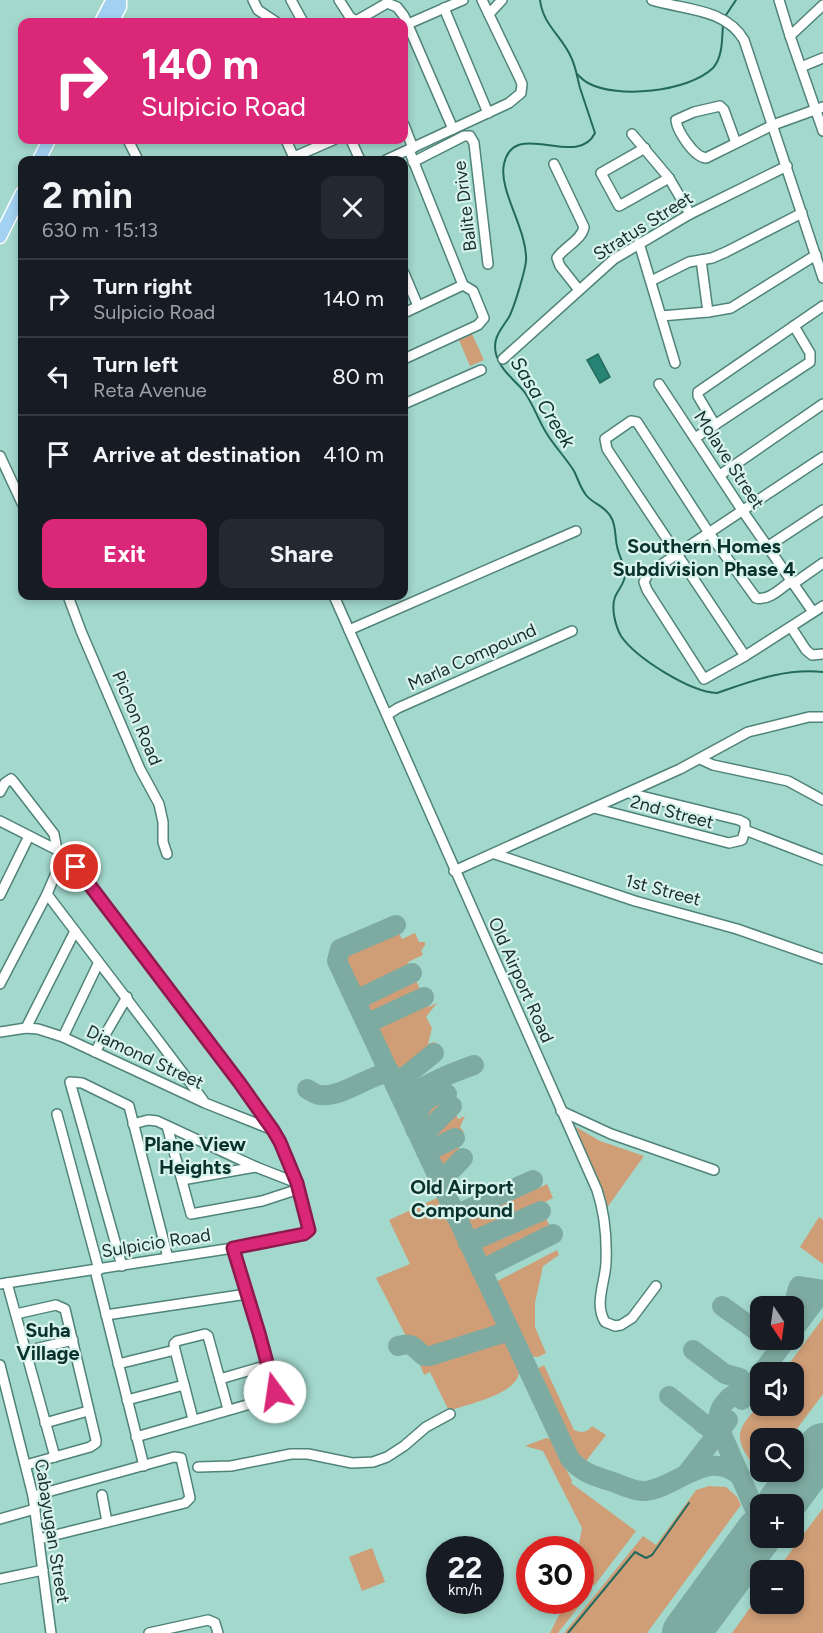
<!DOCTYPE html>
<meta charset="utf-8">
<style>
body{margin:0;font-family:Figtree,sans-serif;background:#242831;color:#f1f3f6;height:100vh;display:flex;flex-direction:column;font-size:22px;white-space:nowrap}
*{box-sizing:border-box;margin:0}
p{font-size:20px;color:#9ea1a6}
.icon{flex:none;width:33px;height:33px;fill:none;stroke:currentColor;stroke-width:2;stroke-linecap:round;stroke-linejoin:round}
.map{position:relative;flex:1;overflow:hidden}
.sheet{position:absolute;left:18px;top:156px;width:390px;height:444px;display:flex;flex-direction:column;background:#171b24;border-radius:12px;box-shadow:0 3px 9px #0003}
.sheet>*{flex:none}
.guide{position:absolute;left:18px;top:18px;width:390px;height:126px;border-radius:12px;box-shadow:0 3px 9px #0003;background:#db2777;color:#fff;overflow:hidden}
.needle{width:39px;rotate:167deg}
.tools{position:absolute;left:750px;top:1296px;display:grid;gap:12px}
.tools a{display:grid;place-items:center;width:54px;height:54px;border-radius:12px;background:#171b24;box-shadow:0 3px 9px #0003;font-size:30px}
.speed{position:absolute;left:426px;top:1536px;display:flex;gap:12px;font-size:30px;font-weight:700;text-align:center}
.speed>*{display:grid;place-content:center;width:78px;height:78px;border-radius:50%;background:#171b24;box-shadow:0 3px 9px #0003;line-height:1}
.speed small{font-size:15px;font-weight:400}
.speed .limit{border:9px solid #d22;background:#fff;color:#111}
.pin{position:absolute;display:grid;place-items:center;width:51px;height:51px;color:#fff;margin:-26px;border:3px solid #fff;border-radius:50%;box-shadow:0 2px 6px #0007}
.me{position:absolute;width:66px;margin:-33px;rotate:346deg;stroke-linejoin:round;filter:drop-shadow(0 0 4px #0008)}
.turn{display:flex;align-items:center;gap:21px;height:126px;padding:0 24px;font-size:27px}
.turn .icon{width:78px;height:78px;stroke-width:2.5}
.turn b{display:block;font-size:42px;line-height:51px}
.round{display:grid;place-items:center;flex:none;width:63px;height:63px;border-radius:12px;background:#242831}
.summary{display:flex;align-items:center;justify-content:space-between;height:102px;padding:0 24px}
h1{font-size:36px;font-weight:700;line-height:45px}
.action{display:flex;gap:12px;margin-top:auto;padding:12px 24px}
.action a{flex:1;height:69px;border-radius:12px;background:#db2777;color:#fff;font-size:24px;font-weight:700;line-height:69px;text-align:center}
.action a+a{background:#242831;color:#f1f3f6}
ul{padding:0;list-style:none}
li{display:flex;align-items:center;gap:18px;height:78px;padding:0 24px;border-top:2px solid #363941}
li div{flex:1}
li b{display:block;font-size:22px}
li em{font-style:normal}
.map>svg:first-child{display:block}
</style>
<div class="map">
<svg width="823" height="1633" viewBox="0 0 823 1633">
<rect width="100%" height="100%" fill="#a3d8cc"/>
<g fill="#cf9e77">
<path d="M472,334L484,360L470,366L459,340Z"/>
<path d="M394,928L398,931L402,939L415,933L419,942H425V945L421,951L423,955L408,962L411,971L392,980L391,977L382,981L383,984L360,995L342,956L343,952Z"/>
<path d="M413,975L423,995L371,1018L362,998L385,988L387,990L395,986L394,983Z"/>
<path d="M425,1000L429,1007L437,1003L426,1017L432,1028L428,1044L437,1041L429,1047L432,1050L399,1078L373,1023Z"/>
<path d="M442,1097L449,1099L451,1103L425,1127L421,1126C416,1111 428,1100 442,1097Z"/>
<path d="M454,1110L458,1119L465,1116L460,1127L464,1132L431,1145L427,1138V1134Z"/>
<path d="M576,1127L600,1141L644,1156L606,1209L599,1185Z"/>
<path d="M456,1141L460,1151L459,1158L442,1170L435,1156L436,1151Z"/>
<path d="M534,1182L537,1189L547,1184L553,1198L539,1205L540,1208L479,1236L473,1237L463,1214Z"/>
<path d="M439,1197L501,1330L427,1353L415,1344L409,1342L376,1278L410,1264L389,1220Z"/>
<path d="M543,1211L551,1230L489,1260L482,1258L477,1245L481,1240Z"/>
<path d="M819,1217L823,1220V1264L800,1247Z"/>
<path d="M557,1250L559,1255L543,1266L535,1303V1327L546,1353L538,1357L528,1356L494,1283Z"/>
<path d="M823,1318V1394L790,1438H760V1472H766L763,1475C754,1466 735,1445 741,1430C744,1420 755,1411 760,1403V1406H794V1372H783Z"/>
<path d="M500,1338L506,1341C510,1349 519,1362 519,1371C519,1394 467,1404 449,1411L430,1372L424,1375L419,1362Z"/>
<path d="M544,1365L574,1430C582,1433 587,1433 592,1426L606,1435L586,1461L579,1458L571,1449L537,1375V1369Z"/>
<path d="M546,1438L551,1439L572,1481L571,1483L636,1531L594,1586L590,1574L581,1569L580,1550L578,1549L582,1528L543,1451L525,1446Z"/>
<path d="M709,1486L726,1487L737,1497L741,1505L647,1633H564L643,1536L656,1545L696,1490Z"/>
<path d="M823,1508V1633H732L760,1594V1604H794V1570H777Z"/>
<path d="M372,1548L385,1582L362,1591L349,1557Z"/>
<path d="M566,1601H583L558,1633H550Z"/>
</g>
<path fill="#278374" stroke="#236a5e" stroke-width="1.5" d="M598,354L610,377L600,383L587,360Z"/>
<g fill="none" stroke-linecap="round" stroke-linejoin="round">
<g stroke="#236a5e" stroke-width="2">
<path d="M540,0C543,25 561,35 571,57C576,67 577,77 580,88C585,103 590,118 595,133C577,170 514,117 504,164C498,190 528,231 526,261C525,271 514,308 509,317C501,330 492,338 496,354C500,369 513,379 523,390C533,403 538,420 547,434C555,447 566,458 574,471C578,479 580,487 586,495C593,504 607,507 612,519C616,527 615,538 617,546C619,557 625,564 625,576C624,584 618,590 615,597C611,608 615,625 621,636C636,658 690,692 717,693C752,681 785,668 823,672"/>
<path d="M726,15L736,0"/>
<path d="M577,74C580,77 584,81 588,83C617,99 688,92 713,68C723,57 722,38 723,23"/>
<path d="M568,1633L635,1552L646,1558L652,1555L689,1503"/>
</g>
<g stroke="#7eaba1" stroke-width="20">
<path d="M396,925L340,949L337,961L570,1459C581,1472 594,1476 610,1481C620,1484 635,1492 645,1491C677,1488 708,1447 740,1476"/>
<path d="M356,1000L412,973"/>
<path d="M368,1023L424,997"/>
<path d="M396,1084L434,1053"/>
<path d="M307,1089C311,1091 316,1095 320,1095C344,1097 367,1076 390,1072"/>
<path d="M403,1100C425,1084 448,1074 474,1065"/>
<path d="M415,1129C416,1110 425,1093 447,1094"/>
<path d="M420,1138L452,1106"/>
<path d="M426,1152L455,1138"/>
<path d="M440,1182L463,1158"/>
<path d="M455,1215L533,1180"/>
<path d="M468,1243L541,1211"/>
<path d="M481,1270L553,1234"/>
<path d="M722,1306L757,1331H760"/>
<path d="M801,1320C793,1309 794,1298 799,1286L823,1290"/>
<path d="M794,1329L815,1301L823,1294"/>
<path d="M398,1346C413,1342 413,1347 424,1356H430L509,1331"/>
<path d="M693,1350L725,1374L740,1378L749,1391"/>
<path d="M762,1372L786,1340"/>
<path d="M750,1389C730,1392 713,1408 720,1430L760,1521"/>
<path d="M669,1396L713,1431"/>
<path d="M742,1400L760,1375"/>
<path d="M687,1473L728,1420L717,1425L703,1424"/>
<path d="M779,1504L782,1503"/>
</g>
<g stroke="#7eaba1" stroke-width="48">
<path d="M781,1504L823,1447"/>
<path d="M686,1633L760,1532"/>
</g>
<defs>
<g id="minor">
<path d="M253,0L258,10L276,22"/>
<path d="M291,0L303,22"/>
<path d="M339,0L350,17L358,22"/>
<path d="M652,0C684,10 725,8 744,40L823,278"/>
<path d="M779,0L790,36L823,131"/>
<path d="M387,3L397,7L404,16L453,129"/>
<path d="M444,8L488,113"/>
<path d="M489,14L502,0"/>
<path d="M356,21L387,3"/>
<path d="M408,24L463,0"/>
<path d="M790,36L823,5"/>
<path d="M801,67L823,58"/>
<path d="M404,125L413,148"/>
<path d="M632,134L669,178L690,214"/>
<path d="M128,140L138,160"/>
<path d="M286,140L295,160"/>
<path d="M351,140L360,160"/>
<path d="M736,143L724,110L720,106L694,112L676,120C677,131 694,157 706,158L773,125L823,107"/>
<path d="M645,148L601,173L619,206L669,178"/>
<path d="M294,157L333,140"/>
<path d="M386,160L509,103L521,93L522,84L519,77L482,0"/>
<path d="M413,162L464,136H470L474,143L488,264"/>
<path d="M554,164L584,227C582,240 564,247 557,258L560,266L579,290"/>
<path d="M639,243L675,363"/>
<path d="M701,260L708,312"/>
<path d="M404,273L418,306"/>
<path d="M651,281L689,262L712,258L726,252L802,213"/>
<path d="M404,313L463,285"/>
<path d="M661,316L708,312L731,308L816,255"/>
<path d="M404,359L478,325L484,318L473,291L463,285L409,150"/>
<path d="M503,359L614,259L690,214L787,166"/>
<path d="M659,384L742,510L813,612"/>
<path d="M404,404L481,370"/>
<path d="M715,425L698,396V392L823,306"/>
<path d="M695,438L810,362V353L794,326"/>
<path d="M0,456L22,503"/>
<path d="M823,457L677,554L648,574L644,582L647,590L704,679L745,656L823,606"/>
<path d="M720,475L823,404"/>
<path d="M767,547L823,510"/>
<path d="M793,584L823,563"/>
<path d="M68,596L81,631L140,769L159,804L163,822V842L167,854"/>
<path d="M334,596L597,1190C605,1214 607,1238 606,1263C605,1283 594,1304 605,1322L615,1326L621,1325L632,1318L656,1286"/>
<path d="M791,627L806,650L812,655L823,654"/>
<path d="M349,630L576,531"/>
<path d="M745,656L607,449L605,439L631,421L637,422L709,533L756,598C769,601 781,588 791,581"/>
<path d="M387,715L398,708L572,631"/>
<path d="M700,759L713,765L788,781L823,800"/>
<path d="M0,792L5,783L11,779L13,781L54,834L57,850"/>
<path d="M594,808L729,843L742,840L745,830V823L739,820L629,793"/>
<path d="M0,821L61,852L76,867L239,1081L273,1130L290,1163L297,1183L309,1230L304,1234L233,1248L0,1284"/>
<path d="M745,830L823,860"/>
<path d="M495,854L635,901L737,929L823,959"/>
<path d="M454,871L680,769L748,732L809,717H823"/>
<path d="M47,894C99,963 152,1031 203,1100"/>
<path d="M0,895L29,836"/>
<path d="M0,984L47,894L64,854"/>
<path d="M26,1028L75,931"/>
<path d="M0,1032L26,1028L38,1029L63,1037L205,1103L273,1130"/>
<path d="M63,1037L98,964"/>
<path d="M95,1052L127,997"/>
<path d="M561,1111L611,1134L714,1170"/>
<path d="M57,1114L99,1270"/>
<path d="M133,1124L148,1120L157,1121L256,1167L297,1183"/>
<path d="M167,1126L191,1214L262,1201L299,1189"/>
<path d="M182,1180L256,1167"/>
<path d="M122,1266L70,1082L82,1083L129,1106L168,1258"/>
<path d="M95,1270L144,1466"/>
<path d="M7,1283L55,1457"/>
<path d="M16,1314L56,1305L65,1309L96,1440V1443L90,1447L26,1465"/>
<path d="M106,1315L247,1294"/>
<path d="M26,1351L73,1340"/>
<path d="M118,1364L175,1350"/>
<path d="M0,1365L33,1496L51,1633"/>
<path d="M220,1379L268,1365"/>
<path d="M127,1400L184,1385"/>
<path d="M193,1419L175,1350L174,1344L177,1341L205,1334L208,1336L228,1409"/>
<path d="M45,1423L88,1411"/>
<path d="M136,1437L271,1398L274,1395L259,1333L233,1248"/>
<path d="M198,1467L231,1466L291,1454H308L352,1463L373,1462L387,1457L404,1446L426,1427L450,1414"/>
<path d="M102,1495L107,1522"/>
<path d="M33,1496L174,1457L181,1458L190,1498L185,1503L39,1539"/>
<path d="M0,1519L35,1509"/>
<path d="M0,1579L43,1570"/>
<path d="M149,1633L208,1620L215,1623L218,1633"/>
</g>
<g id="major">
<path d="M101,22L111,3L115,0"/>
<path d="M112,22L120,7V0"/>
<path d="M39,160L49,140"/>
<path d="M0,237L22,193"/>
</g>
</defs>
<use href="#minor" stroke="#508379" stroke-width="12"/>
<use href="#major" stroke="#fff" stroke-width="15"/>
<use href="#minor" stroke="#fff" stroke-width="9"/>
<use href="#major" stroke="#a2d1f1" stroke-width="12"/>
</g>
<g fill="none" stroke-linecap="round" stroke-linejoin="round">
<defs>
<path id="route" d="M76,867L239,1082L273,1130L280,1142L297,1183L309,1230L304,1234L233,1248L259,1333L275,1392"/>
</defs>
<use href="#route" stroke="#8e194d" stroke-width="15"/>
<use href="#route" stroke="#db2777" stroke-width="10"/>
</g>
<g text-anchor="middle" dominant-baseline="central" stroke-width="4.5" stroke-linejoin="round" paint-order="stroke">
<g font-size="18" fill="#192e2a" stroke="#d8f3ec">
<text transform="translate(465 206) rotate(-97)">Balite Drive</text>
<text transform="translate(643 226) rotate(-32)">Stratus Street</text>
<text transform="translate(729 460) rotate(57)">Molave Street</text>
<text transform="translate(472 657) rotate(-24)">Marla Compound</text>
<text transform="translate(137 718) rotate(67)">Pichon Road</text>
<text transform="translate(672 812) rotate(15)">2nd Street</text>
<text transform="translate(663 890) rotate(15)">1st Street</text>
<text transform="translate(521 980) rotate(66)">Old Airport Road</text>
<text transform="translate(145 1057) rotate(25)">Diamond Street</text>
<text transform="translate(156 1243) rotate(-9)">Sulpicio Road</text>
<text transform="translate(52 1531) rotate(81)">Cabayugan Street</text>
</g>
<g font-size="20" font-style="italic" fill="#08332c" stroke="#d8f3ec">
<text transform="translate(543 402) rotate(58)">Sasa Creek</text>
</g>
<g font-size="20" font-weight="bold" fill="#0a322c" stroke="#d8f3ec">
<text x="704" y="546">Southern Homes<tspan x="704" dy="23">Subdivision Phase 4</tspan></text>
<text x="195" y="1144">Plane View<tspan x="195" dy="23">Heights</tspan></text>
<text x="462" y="1187">Old Airport<tspan x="462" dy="23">Compound</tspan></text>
<text x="48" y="1330">Suha<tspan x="48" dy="23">Village</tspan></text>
</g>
</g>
</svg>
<div class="tools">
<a><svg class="needle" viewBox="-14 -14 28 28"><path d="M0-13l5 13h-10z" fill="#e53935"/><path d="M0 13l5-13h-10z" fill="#9ea1a6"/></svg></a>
<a><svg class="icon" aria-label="sound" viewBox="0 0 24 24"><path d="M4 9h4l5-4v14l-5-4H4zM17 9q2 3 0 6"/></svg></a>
<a><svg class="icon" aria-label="search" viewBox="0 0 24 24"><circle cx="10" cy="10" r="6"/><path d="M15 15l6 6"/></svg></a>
<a>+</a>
<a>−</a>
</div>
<div class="speed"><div>22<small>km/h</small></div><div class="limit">30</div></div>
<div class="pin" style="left:76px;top:867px;background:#d93025"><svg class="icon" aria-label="arrive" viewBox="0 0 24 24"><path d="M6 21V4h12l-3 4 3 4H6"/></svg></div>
<svg class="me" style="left:275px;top:1392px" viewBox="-20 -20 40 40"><circle r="19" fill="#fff"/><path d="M0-13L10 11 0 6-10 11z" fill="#db2777"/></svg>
<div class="guide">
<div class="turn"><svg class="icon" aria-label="right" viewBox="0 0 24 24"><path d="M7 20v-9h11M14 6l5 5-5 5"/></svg><div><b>140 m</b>Sulpicio Road</div></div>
</div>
<section class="sheet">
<div class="summary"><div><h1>2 min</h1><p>630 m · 15:13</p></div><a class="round"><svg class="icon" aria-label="close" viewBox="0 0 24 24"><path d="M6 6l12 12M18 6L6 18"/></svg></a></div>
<ul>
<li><svg class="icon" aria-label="right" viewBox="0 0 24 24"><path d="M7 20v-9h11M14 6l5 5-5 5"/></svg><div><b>Turn right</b><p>Sulpicio Road</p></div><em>140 m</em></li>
<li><svg class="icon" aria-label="left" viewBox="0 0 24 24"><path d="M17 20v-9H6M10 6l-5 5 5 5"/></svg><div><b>Turn left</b><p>Reta Avenue</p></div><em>80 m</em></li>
<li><svg class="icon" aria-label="arrive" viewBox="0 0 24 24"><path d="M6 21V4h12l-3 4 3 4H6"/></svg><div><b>Arrive at destination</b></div><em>410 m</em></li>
</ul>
<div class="action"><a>Exit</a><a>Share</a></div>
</section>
</div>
